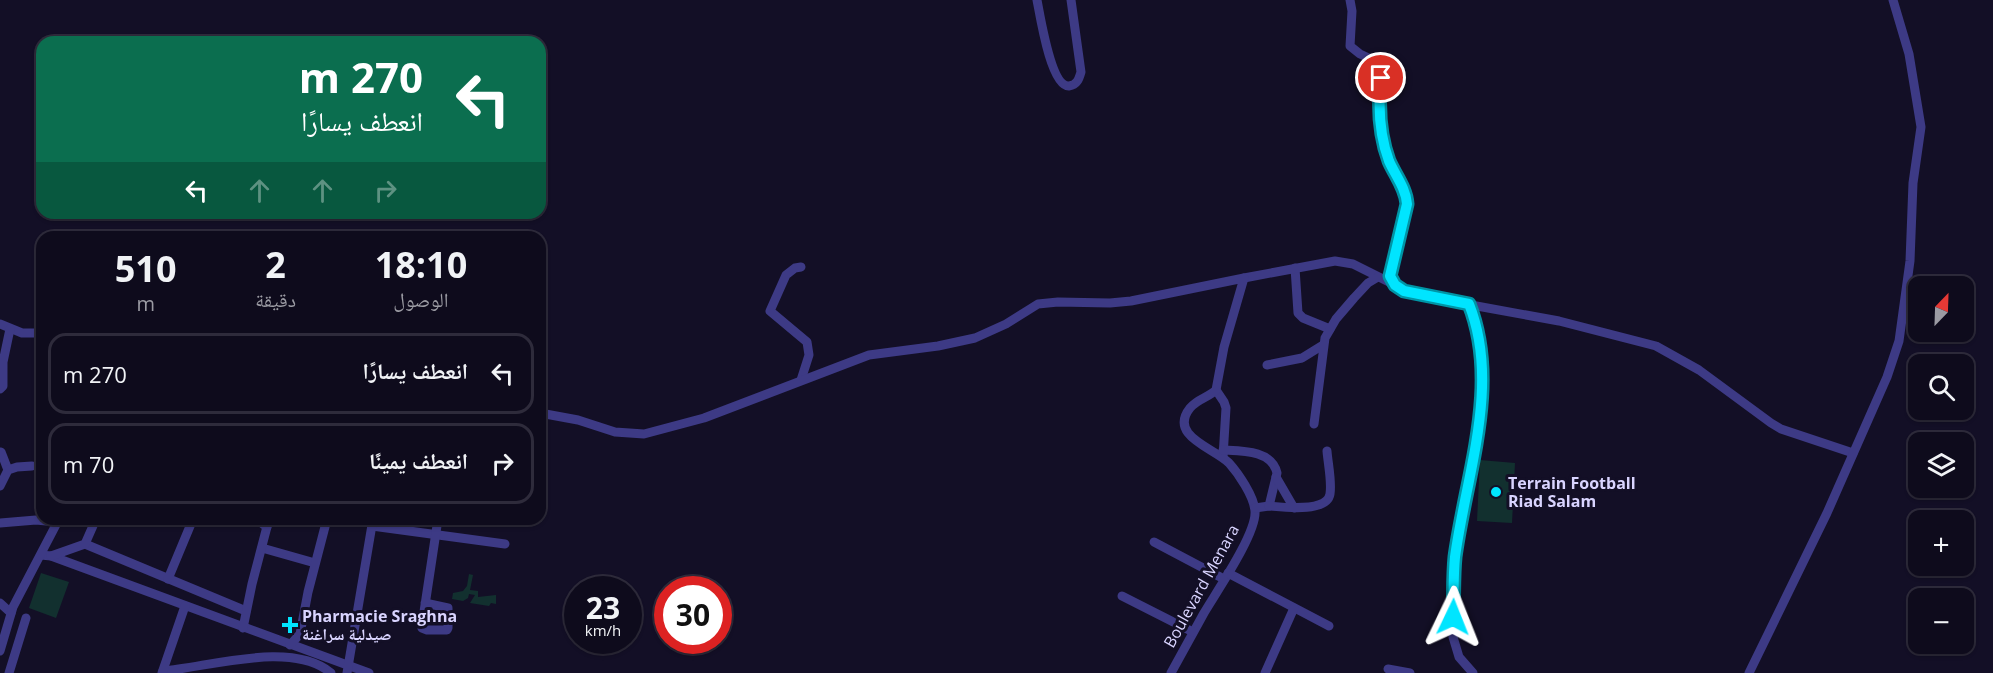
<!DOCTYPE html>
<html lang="ar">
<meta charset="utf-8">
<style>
body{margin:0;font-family:"Open Sans","Noto Naskh Arabic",sans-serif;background:#171425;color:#f1f3f6;direction:rtl;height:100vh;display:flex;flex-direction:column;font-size:22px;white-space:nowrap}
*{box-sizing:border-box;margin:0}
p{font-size:20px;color:#9b9ba3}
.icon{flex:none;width:33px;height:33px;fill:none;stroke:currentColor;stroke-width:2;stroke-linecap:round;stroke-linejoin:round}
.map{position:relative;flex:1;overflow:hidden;direction:ltr}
.sheet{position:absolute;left:36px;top:231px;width:510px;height:294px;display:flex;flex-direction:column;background:#0e0b1c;border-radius:18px;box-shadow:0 2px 4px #0004,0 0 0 2px #2e2b3b;direction:rtl}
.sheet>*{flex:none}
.hud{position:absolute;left:36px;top:36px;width:510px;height:183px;border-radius:18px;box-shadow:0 2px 4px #0004,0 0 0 2px #2e2b3b;direction:rtl;background:#0b6e4f;color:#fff;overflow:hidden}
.needle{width:39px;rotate:23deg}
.controls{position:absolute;left:1908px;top:276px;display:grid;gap:12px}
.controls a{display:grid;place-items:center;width:66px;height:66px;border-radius:12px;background:#0e0b1c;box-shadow:0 2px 4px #0004,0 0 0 2px #2e2b3b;font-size:30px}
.speed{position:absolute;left:564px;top:576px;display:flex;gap:12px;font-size:30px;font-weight:700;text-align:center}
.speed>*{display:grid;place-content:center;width:78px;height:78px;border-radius:50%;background:#0e0b1c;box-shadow:0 2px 4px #0004,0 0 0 2px #2e2b3b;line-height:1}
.speed small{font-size:15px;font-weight:400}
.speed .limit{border:9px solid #d22;background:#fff;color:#111}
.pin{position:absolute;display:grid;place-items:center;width:51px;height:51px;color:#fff;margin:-26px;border:3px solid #fff;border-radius:50%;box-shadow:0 2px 6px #0007}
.me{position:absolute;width:66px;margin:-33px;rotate:2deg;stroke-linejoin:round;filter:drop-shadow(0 0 4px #0008)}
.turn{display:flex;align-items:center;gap:21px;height:126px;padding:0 24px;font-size:27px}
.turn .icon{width:78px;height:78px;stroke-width:2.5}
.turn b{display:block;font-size:42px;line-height:51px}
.lanes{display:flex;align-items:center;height:57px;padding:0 24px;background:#0003;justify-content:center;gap:30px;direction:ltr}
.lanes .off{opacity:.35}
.eta{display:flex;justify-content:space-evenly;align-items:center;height:102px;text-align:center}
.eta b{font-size:36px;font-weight:700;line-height:42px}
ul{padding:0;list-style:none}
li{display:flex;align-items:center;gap:18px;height:81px;margin:0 12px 9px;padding:0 12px;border:3px solid #2e2b3b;border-radius:18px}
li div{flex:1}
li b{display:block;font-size:22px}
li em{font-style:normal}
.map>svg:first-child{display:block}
</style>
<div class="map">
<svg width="1993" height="673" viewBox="0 0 1993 673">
<rect width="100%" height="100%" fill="#130f26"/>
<g fill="#12302f">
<path d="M1480,460L1515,463L1512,523L1477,521Z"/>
<path d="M41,573L69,582L56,618L29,608Z"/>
<path d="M469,574L473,575L470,590L478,591V597L496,595V604L491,603L489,606L470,603L475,595L469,594L468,598L463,601L452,599L453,593L463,591L467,586Z"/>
</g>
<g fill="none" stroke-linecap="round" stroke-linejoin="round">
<g stroke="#3d3a85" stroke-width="9">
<path d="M1037,0C1040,15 1051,87 1069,86C1077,85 1079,79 1081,72L1071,0"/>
<path d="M1350,0L1352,11L1350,46L1360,54L1373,60L1379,66L1381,78L1379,115L1385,148L1397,179L1407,199L1390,276L1395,285L1404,291L1433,298L1559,321L1656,346L1699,370L1771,423L1781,429L1853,453"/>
<path d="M1295,268L1298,313L1303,318L1330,329"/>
<path d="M1244,278L1335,261L1353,264L1395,285"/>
<path d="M1469,304L1478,334L1481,396L1470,475L1455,558L1453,637L1459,657L1473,673"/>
<path d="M0,324L22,333H37L42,337"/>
<path d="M1267,365L1302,358L1323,345"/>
<path d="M801,380L809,355L807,342L770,311L786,275L795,268L801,267"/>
<path d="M0,389L3,386V362L10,329"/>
<path d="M1216,390L1224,402L1226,408L1223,457"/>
<path d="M540,413L578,420L615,432L644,434L704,418L869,355L938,346L975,338L1006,324L1038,304L1058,302L1110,303L1131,301L1244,278L1224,347L1216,390C1209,397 1197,399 1190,408C1168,436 1214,448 1229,463C1238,473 1254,496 1255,511C1257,533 1217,591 1204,613C1193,633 1182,653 1171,673"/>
<path d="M1314,424L1325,338L1336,319L1354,298L1368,283L1378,277"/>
<path d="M1223,450C1241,451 1272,450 1277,473L1269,506L1255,508"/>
<path d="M1,452L8,470"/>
<path d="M1276,477L1294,508"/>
<path d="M0,486L8,470L17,467L32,466"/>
<path d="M1269,506C1282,507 1327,513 1330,494C1332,481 1328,464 1327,451"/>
<path d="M256,519L267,527"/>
<path d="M0,523L36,520L57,522"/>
<path d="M372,526L505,544"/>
<path d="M1154,542L1224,579"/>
<path d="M85,544L246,611"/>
<path d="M262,548L315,563"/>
<path d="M41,555L51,556L369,673"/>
<path d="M51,556L85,544L96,519"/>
<path d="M1228,573L1329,626"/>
<path d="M168,579L193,519"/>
<path d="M1122,596L1193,632"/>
<path d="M0,603L11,613"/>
<path d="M425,603L448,608V628L447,630H427L422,628V625L438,519"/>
<path d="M243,628L252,584L269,519"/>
<path d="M290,645L300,634L308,592L327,519"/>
<path d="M0,651L13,607L59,519"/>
<path d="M1388,669L1410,673"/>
<path d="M163,671C210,667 292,640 331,673"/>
<path d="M9,673L26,618"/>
<path d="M162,673L185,606"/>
<path d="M347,673L373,519"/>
<path d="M1265,673L1294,608"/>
<path d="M1749,673L1827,513L1887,377L1899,341L1910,261L1913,183L1921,127L1909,54L1893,0"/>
</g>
</g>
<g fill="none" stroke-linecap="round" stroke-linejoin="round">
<defs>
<path id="route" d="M1381,78C1378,106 1379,134 1389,161C1395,175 1406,188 1407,204L1390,276L1395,285L1404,291L1469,304C1501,385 1466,475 1455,557C1453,577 1454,597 1453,617"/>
</defs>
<use href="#route" stroke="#0095a6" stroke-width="15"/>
<use href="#route" stroke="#00e5ff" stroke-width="10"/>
</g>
<g fill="#00e5ff" stroke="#130f26" stroke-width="2">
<circle cx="1496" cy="492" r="6"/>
<path d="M287 616h6v6h6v6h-6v6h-6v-6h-6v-6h6z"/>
</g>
<g text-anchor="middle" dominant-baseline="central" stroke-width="6" stroke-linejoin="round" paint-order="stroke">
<g font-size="16" font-weight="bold" fill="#d9d4ff" stroke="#130f26" text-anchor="start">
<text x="1508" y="483">Terrain Football<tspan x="1508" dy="18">Riad Salam</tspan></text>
<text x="302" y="616">Pharmacie Sraghna<tspan x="302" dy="18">صيدلية سراغنة</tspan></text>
</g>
<g font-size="16" fill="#d9d4ff" stroke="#130f26">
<text transform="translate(1201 586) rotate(-61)">Boulevard Menara</text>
</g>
</g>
</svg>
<div class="controls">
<a><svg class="needle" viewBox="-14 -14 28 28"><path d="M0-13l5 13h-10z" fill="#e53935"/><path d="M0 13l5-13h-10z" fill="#9b9ba3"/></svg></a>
<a><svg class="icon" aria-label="search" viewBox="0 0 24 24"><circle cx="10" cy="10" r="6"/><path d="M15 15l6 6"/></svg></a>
<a><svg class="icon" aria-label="layers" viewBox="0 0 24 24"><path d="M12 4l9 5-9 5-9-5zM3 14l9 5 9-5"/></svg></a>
<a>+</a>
<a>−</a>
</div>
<div class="speed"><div>23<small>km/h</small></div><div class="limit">30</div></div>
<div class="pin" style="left:1381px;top:78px;background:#d93025"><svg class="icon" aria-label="arrive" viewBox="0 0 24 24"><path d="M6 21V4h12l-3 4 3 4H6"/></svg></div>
<svg class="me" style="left:1453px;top:617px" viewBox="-20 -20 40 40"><path d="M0-17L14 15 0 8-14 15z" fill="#00e5ff" stroke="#fff" stroke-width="4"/></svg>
<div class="hud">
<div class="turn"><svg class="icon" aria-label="left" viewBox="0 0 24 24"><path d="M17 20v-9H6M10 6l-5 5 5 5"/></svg><div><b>270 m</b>انعطف يسارًا</div></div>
<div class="lanes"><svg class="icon" aria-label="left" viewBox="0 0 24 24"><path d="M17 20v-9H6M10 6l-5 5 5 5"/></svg><svg class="icon off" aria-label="ahead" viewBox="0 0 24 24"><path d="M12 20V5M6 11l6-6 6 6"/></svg><svg class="icon off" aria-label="ahead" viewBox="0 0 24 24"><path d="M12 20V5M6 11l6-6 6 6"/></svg><svg class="icon off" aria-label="right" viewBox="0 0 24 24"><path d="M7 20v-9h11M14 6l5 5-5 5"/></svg></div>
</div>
<section class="sheet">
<div class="eta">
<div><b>18:10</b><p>الوصول</p></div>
<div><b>2</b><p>دقيقة</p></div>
<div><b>510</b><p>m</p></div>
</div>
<ul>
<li><svg class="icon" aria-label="left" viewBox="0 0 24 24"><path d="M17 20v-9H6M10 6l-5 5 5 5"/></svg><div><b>انعطف يسارًا</b></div><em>270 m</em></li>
<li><svg class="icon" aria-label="right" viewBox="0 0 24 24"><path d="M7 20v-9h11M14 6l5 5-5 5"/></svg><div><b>انعطف يمينًا</b></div><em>70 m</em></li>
</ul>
</section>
</div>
